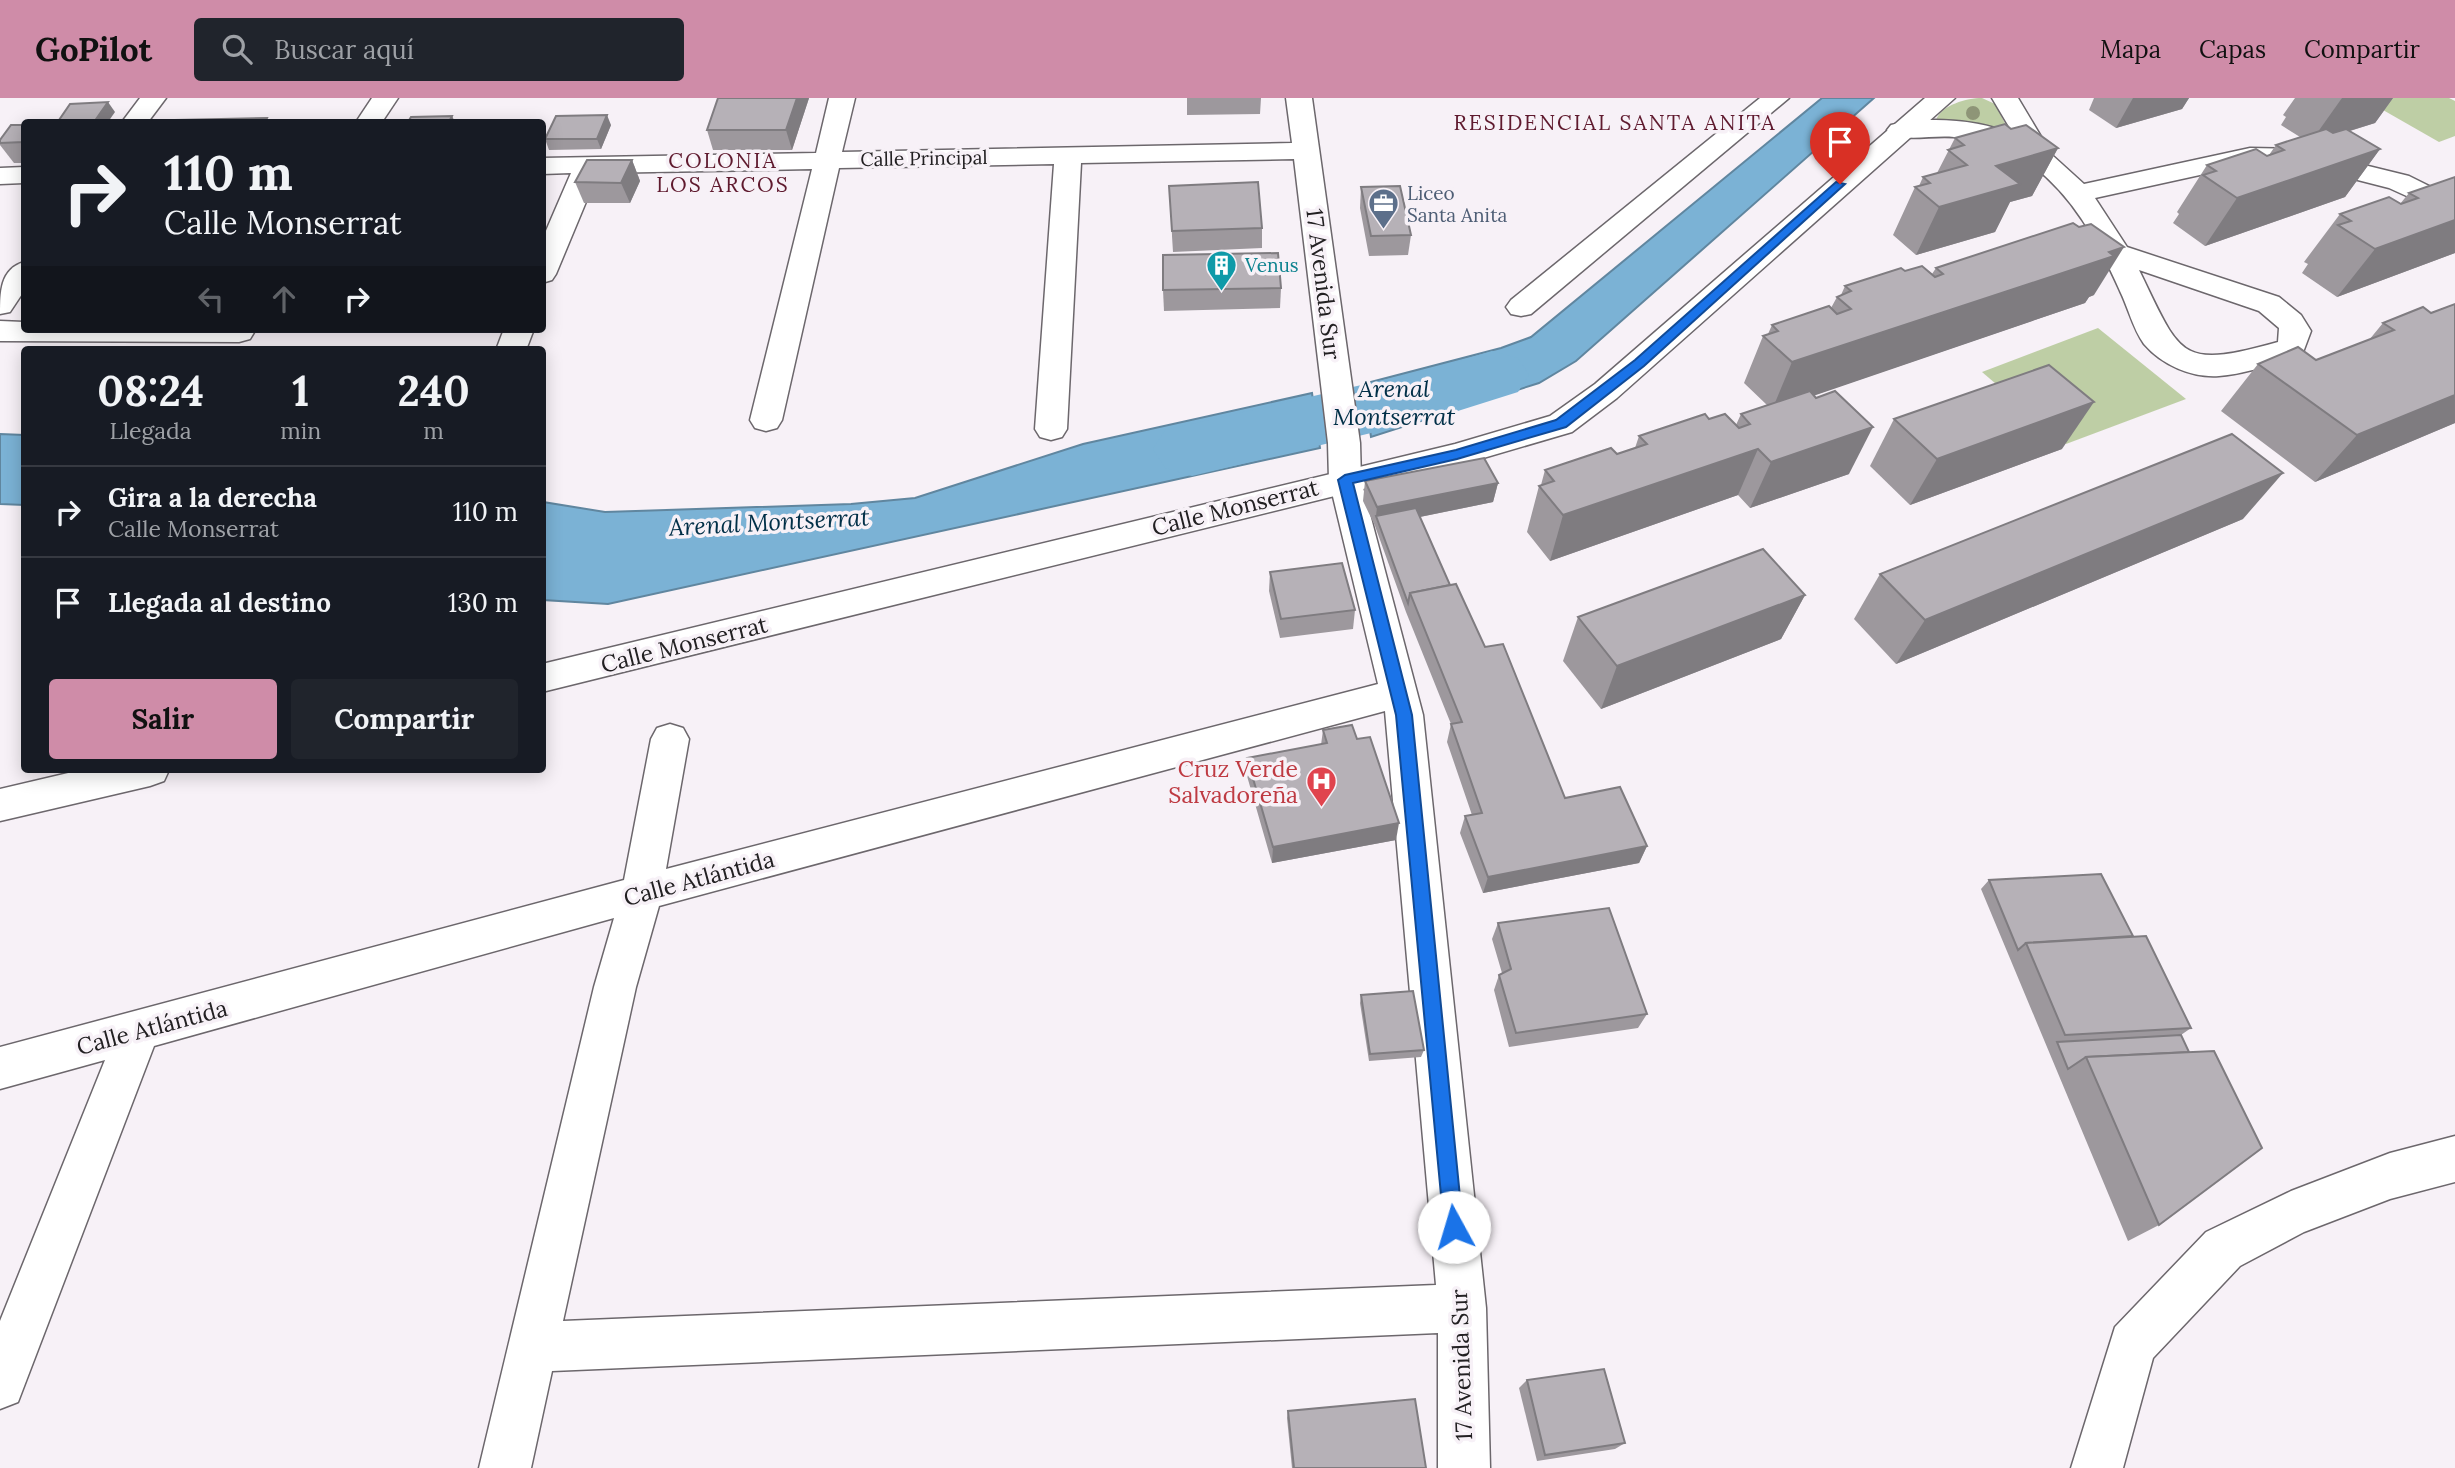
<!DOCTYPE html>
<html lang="es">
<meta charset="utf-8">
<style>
body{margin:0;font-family:Lora,serif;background:#20242c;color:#f1f3f6;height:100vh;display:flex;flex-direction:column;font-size:26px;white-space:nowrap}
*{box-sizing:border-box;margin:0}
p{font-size:23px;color:#9ea1a6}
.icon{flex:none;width:38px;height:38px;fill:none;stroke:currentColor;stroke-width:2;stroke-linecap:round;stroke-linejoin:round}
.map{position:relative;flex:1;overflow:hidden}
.details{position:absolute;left:21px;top:248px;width:525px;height:427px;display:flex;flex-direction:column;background:#171b24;border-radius:7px;box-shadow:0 4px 18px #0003}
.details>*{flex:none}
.guide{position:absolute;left:21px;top:21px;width:525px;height:214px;border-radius:7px;box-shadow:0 4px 18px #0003;background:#171b24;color:#f1f3f6;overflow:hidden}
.pin{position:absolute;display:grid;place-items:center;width:60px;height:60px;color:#fff;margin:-72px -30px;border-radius:50% 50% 50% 0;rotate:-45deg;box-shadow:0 0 7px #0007}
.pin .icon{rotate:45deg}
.me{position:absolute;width:77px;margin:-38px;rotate:354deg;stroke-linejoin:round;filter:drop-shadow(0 0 5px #0008)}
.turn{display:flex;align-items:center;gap:24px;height:147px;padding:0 28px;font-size:32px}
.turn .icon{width:91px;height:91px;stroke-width:2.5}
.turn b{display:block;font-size:49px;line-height:60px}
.lanes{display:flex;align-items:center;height:66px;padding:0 28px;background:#0003;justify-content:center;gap:35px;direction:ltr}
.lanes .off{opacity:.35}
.eta{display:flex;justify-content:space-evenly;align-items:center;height:119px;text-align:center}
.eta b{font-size:42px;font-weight:700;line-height:49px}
.cta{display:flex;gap:14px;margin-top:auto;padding:14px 28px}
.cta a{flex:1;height:80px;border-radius:7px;background:#cf8ca8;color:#111;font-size:28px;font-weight:700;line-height:80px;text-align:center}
.cta a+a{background:#20242c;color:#f1f3f6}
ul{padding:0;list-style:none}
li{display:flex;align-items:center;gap:21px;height:91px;padding:0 28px;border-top:2px solid #363941}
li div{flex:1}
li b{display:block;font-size:26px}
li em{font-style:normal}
header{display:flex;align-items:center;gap:42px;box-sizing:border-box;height:98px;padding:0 35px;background:#cf8ca8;color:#111}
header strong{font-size:33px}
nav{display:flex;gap:38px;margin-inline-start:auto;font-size:24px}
.search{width:490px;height:63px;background:#20242c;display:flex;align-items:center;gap:18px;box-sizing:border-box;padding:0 24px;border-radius:7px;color:#9ea1a6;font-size:26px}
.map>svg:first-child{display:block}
</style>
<header>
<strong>GoPilot</strong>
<div class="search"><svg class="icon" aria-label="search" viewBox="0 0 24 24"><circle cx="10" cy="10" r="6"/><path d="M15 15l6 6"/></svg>Buscar aquí</div>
<nav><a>Mapa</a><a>Capas</a><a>Compartir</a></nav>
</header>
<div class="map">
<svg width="2455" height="1370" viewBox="0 0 2455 1370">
<rect width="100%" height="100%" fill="#f7f1f7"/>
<g fill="#becea5">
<path d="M1982,0L1995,6L2008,31L1936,22C1941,7 1967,0 1982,0Z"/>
<path d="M2362,0H2449L2455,3V38L2439,44Z"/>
<path d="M2098,230L2186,301L2066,346L1982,274Z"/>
</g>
<g fill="#7bb2d5" stroke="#60869f" stroke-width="2">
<path d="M1822,0H1874L1576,263L1539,285L1371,339L1363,286L1501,250L1531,239Z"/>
<path d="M1312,295L1320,350L608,506L543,502V404L605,414L851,406L915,400L1083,346Z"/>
<path d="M0,336L24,337V407L0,406Z"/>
</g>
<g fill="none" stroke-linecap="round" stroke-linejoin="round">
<path fill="#7bb2d5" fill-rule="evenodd" d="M1492,253L1518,260L1529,277L1518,294L1442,318L1192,378L1165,370L1153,351L1165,332L1431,271Z"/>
<defs>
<g id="street">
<path d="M140,0H166L148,24H122Z"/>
<path d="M372,0H398L382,24H356Z"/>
<path d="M829,0H855L842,54L1292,45L1286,0H1312L1360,345L1361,382L1423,617L1486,1210L1490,1370H1438V1235L552,1273L531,1370H479L594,889L614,820L154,948L18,1304L0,1311V1223L105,962L0,991V949L624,782L651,641L657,630L670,626L683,630L689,641L666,771L1378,586L1329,382L1328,345L1294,61L1081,65L1067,331L1062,339L1051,342L1040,339L1035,331L1054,66L839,70L782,322L777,330L766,333L755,330L750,322L812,71L598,75L556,176L552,182L542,185V142L571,75L542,76V60L816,55ZM1385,613L1436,1187L563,1223L636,889L659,808Z"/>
<path d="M1760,0H1789L1531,216L1521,218L1511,216L1506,209L1511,202Z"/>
<path d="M1992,0H2018L2052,57L2084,86L2250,50L2299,51L2409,78L2455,101V120L2389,90L2299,67L2250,66L2095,100L2127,149L2279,199L2301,217L2311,233L2302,257C2275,265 2247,276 2219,278C2192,280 2162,267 2144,246C2133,231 2128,209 2120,193C2098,144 2073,97 2029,65C2009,50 1979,41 1954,39C1933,37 1912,43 1891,37L1887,32L1891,27C1926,18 1980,21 2014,37ZM2139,172L2259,213L2279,230L2278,244C2178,272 2181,258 2139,172Z"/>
<path d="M24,69V85L0,86V70Z"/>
<path d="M24,164V193L10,214L0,216C0,195 0,171 24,164Z"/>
<path d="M0,223L24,224V231H256L250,241L239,244L0,243Z"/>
<path d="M504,231H534L526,252H496Z"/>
<path d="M2455,1038V1084L2390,1101L2304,1134L2240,1168L2153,1260L2123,1370H2071L2115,1229L2206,1134L2291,1093L2390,1055Z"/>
</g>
<g id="secondary">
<path d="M1925,0H1955L1617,300L1572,334L1456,368L542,594V566L1455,346L1550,318L1595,286Z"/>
<path d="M81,672H169L164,683L150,688L0,723V691Z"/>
</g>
</defs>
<use href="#street" stroke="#6c676c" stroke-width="3"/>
<use href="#secondary" stroke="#6c676c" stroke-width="3"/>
<use href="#street" fill="#fff" fill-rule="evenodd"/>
<use href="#secondary" fill="#fff" fill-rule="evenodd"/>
</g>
<circle fill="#8e9577" cx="1973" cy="15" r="7"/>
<g fill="#9d989d">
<path d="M809,0L792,52H713L707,32Z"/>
<path d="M1187,0H1261L1260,16L1187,17Z"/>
<path d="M2094,0H2189L2182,11L2116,30L2089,12Z"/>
<path d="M2295,0H2393L2375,25L2350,33L2380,51L2345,99L2205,148L2173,125L2179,116L2177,114L2207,67L2267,58L2269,57L2276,47L2300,39L2281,27L2286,19L2283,17Z"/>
<path d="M24,27V65H14L0,47V42Z"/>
<path d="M611,27L601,51L549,52L545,41Z"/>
<path d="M2011,31L2058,50L2032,98L2010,104L1995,134L1916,157L1893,137L1915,89L1919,88L1923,79L1937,75L1955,40Z"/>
<path d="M632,62L640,83L630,105H584L575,84Z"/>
<path d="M2455,79V155L2337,199L2302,175L2308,166L2304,164L2340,116L2400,106L2409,95Z"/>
<path d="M1169,88L1262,130V150L1173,154Z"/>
<path d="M1361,89L1411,137L1408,157L1369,158L1360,110Z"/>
<path d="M1936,170L2094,197L2089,199L2085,205L1814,297L1849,376L1750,410L1738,397L1550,463L1527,434L1539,388L1541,387L1545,372L1617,356L1635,350L1639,338L1709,321L1736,327L1741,316L1767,307L1744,285L1763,238L1768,236L1772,227L1831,210L1837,199L1841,197L1845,188L1905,173L1932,176Z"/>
<path d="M1281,190L1280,210L1164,213L1163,192Z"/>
<path d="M2431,215L2455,325L2315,384L2221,313L2258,266L2316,262L2369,242L2383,225Z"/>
<path d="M1894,321L2062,351L1910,407L1870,368Z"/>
<path d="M1365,383L1498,385L1493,404L1420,419L1450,487L1485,549L1565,700L1647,748L1639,765L1483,795L1460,735L1465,718L1472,717L1447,644L1451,626L1406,514L1375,428L1363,403Z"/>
<path d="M2243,421L1896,566L1854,521L1880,476Z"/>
<path d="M1270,474L1355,512L1353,531L1280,540L1269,493Z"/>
<path d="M1805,497L1781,541L1601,611L1563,563L1578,519Z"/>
<path d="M1323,632L1357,641L1396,742L1272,765L1247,678V660L1321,647Z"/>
<path d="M1989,782L2133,838L2191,930L2181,937L2159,1127L2128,1143L1981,791Z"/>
<path d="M1498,825L1647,916L1638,930L1509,949L1494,892L1499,877L1502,875L1492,841Z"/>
<path d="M1361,897L1424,952L1421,959L1369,963L1360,905Z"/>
<path d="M1527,1282L1625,1345L1615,1351L1537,1363L1519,1290Z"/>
<path d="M1288,1313L1426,1370H1292L1287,1320Z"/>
</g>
<g fill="#7f7c80">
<path d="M797,0H809L792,52L786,32Z"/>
<path d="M2133,0H2189L2182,11L2116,30Z"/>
<path d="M2342,0H2393L2375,25L2310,45Z"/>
<path d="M108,4L115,14L108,24H94Z"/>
<path d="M607,17L611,27L601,51L597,41Z"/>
<path d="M452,18L455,24H449Z"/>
<path d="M2058,50L2032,98L2010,104L1995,134L1916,157L1939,109L1996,68Z"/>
<path d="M2380,51L2345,99L2205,148L2237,100Z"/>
<path d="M632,62L640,83L630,105L621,85Z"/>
<path d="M2455,122V155L2337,199L2375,151Z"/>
<path d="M2124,149L2094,197L2089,199L2085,205L1772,312L1792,264Z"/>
<path d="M2455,297V325L2315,384L2357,337Z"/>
<path d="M2094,304L2062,351L1910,407L1937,361Z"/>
<path d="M1873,329L1849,376L1750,410L1771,364Z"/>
<path d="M1758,351L1738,397L1550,463L1563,417Z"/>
<path d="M2283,375L2243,421L1896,566L1925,522Z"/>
<path d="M1498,385L1493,404L1380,427L1376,418L1377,409Z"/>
<path d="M1805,497L1781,541L1601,611L1617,568Z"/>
<path d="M1399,725L1396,742L1272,765L1273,749Z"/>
<path d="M1647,748L1639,765L1483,795L1488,779Z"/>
</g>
<g fill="#b6b1b7" stroke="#7f7c80" stroke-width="2">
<path d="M718,0H797L786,32H707Z"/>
<path d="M108,4L94,24H28L30,23L59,22L70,6Z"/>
<path d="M607,17L597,41H545L556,18Z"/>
<path d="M452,18L449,24H408L411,19Z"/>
<path d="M267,20L265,24H174L175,22Z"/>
<path d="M2005,26L2011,31L2026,27L2058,50L1996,68L2020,86L1939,109L1915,89L1930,85L1923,79L1967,67L1948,52L1964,47L1955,40Z"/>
<path d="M11,27H24V44L0,45V42Z"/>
<path d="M2326,31L2333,35L2346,31L2380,51L2237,100L2203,77L2216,73L2207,67L2256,51L2267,58L2284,52L2276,47Z"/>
<path d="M587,62H632L621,85L575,84Z"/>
<path d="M2455,79V122L2375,151L2338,127L2351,123L2340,116L2389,99L2401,106L2418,100L2409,95Z"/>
<path d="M1258,84L1262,130L1172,133L1169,88Z"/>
<path d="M1400,88L1411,137L1371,138L1361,89Z"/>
<path d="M2073,125L2079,129L2091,126L2124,149L2109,154L2114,158L1792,264L1763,238L1778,233L1772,227L1829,208L1837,216L1851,211L1837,199L1851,193L1845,188L1901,170L1905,173L1922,168L1935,179L1943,176L1936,170Z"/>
<path d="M1278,155L1281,190L1163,192V157Z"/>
<path d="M2455,206V297L2357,337L2258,266L2298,249L2316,262L2394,232L2383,225L2423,209L2431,215Z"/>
<path d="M2049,267L2094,304L1937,361L1894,321Z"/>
<path d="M1810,293L1816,300L1835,293L1873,329L1771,364L1758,351L1563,417L1539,388L1554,383L1545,372L1611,350L1617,356L1647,346L1639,338L1705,316L1709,321L1725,316L1739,330L1750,326L1741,316Z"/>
<path d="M2232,336L2283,375L1925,522L1880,476Z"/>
<path d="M1484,360L1498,385L1377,409L1365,383Z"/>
<path d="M1416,410L1450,487L1410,495L1408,505L1376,418Z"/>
<path d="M1763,451L1805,497L1617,568L1578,519Z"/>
<path d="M1342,465L1355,512L1281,521L1270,474Z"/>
<path d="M1456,486L1485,549L1503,546L1565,700L1620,689L1647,748L1488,779L1465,718L1482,715L1451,626L1462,624L1410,495Z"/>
<path d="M1352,627L1357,641L1370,639L1399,725L1273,749L1247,660L1327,645L1323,632Z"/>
<path d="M2101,776L2133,838L2026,845L2018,852L1989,782Z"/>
<path d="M1609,810L1647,916L1516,935L1499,877L1511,871L1498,825Z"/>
<path d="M2146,838L2191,930L2065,937L2026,845Z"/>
<path d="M1413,893L1424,952L1370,956L1361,897Z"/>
<path d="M2181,937L2189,954L2086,959L2068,971L2057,944Z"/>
<path d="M2214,953L2262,1050L2159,1127L2086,959Z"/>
<path d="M1604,1271L1625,1345L1545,1357L1527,1282Z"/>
<path d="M1415,1301L1426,1370H1294L1288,1313Z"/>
</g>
<path fill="#1a73e8" stroke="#114b97" stroke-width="2" d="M1836,84L1845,86L1644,268L1566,329L1457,361L1353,385L1412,617L1463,1129L1461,1136L1454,1139L1447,1136L1444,1129L1396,617L1338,382L1345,377L1456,352L1556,322L1635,262Z"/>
<defs>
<symbol id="office-pin" viewBox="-11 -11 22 30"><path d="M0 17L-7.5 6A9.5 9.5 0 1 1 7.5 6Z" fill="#5c6f8a" stroke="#f7f1f7"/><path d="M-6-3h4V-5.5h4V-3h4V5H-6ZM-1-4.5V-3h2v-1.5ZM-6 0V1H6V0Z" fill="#fff"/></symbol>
<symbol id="building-pin" viewBox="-11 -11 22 30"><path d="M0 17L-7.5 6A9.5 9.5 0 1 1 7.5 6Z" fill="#0f9aa8" stroke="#f7f1f7"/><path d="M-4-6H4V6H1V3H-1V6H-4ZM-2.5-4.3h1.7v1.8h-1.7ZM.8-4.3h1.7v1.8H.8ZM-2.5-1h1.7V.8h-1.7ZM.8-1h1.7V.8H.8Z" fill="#fff"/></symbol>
<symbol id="hospital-pin" viewBox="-11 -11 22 30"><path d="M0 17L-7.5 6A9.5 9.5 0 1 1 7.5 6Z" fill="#e0444e" stroke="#f7f1f7"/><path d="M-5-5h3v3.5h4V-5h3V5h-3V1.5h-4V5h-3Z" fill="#fff"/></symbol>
</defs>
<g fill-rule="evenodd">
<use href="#office-pin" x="1366" y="88" width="35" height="47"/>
<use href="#building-pin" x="1204" y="150" width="35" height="47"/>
<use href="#hospital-pin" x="1304" y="666" width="35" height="47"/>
</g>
<g text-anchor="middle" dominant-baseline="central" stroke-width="7" stroke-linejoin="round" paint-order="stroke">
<g font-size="19" fill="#222022" stroke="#f7f1f7">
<text transform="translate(924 60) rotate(-1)">Calle Principal</text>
</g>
<g font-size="19" fill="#4e5e75" stroke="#f7f1f7" text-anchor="start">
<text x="1407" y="95">Liceo<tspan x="1407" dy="22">Santa Anita</tspan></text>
</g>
<g font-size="19" fill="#0d838f" stroke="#f7f1f7" text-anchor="start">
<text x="1245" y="167">Venus</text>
</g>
<g font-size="21" letter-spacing="2" fill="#5f1a2e" stroke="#f7f1f7">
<text x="1615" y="24">RESIDENCIAL SANTA ANITA</text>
<text x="723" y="62">COLONIA<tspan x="723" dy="24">LOS ARCOS</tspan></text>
</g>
<g font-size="23" fill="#222022" stroke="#f7f1f7">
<text transform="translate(1324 186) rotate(83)">17 Avenida Sur</text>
<text transform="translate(1235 409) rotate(-14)">Calle Monserrat</text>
<text transform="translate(684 546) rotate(-14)">Calle Monserrat</text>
<text transform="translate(699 780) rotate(-15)">Calle Atlántida</text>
<text transform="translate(152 929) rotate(-15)">Calle Atlántida</text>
<text transform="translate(1461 1267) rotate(-92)">17 Avenida Sur</text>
</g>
<g font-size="23" fill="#be3a42" stroke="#f7f1f7" text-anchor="end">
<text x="1298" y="670">Cruz Verde<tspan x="1298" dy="26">Salvadoreña</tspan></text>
</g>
<g font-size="24" font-style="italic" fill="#002f47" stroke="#f7f1f7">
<text x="1394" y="290">Arenal<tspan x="1394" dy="28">Montserrat</tspan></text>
<text transform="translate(769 424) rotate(-3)">Arenal Montserrat</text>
</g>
</g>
</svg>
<div class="pin" style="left:1840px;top:86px;background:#d93025"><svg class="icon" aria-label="arrive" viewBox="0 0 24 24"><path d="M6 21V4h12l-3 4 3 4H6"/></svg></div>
<svg class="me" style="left:1454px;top:1129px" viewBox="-20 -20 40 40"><circle r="19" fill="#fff"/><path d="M0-13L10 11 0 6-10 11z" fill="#1a73e8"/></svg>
<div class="guide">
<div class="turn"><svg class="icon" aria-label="right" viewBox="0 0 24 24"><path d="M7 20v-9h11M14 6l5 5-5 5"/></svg><div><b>110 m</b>Calle Monserrat</div></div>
<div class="lanes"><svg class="icon off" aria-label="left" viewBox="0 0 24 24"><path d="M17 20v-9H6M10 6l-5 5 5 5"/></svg><svg class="icon off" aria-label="ahead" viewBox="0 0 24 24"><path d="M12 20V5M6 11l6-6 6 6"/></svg><svg class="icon" aria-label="right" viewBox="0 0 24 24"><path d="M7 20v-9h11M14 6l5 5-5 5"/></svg></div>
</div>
<section class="details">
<div class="eta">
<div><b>08:24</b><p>Llegada</p></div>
<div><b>1</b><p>min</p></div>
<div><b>240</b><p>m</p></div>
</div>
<ul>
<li><svg class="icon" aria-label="right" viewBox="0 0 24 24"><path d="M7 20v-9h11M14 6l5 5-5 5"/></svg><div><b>Gira a la derecha</b><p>Calle Monserrat</p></div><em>110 m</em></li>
<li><svg class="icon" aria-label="arrive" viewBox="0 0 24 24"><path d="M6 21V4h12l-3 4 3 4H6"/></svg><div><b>Llegada al destino</b></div><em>130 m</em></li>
</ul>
<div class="cta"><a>Salir</a><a>Compartir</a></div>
</section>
</div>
